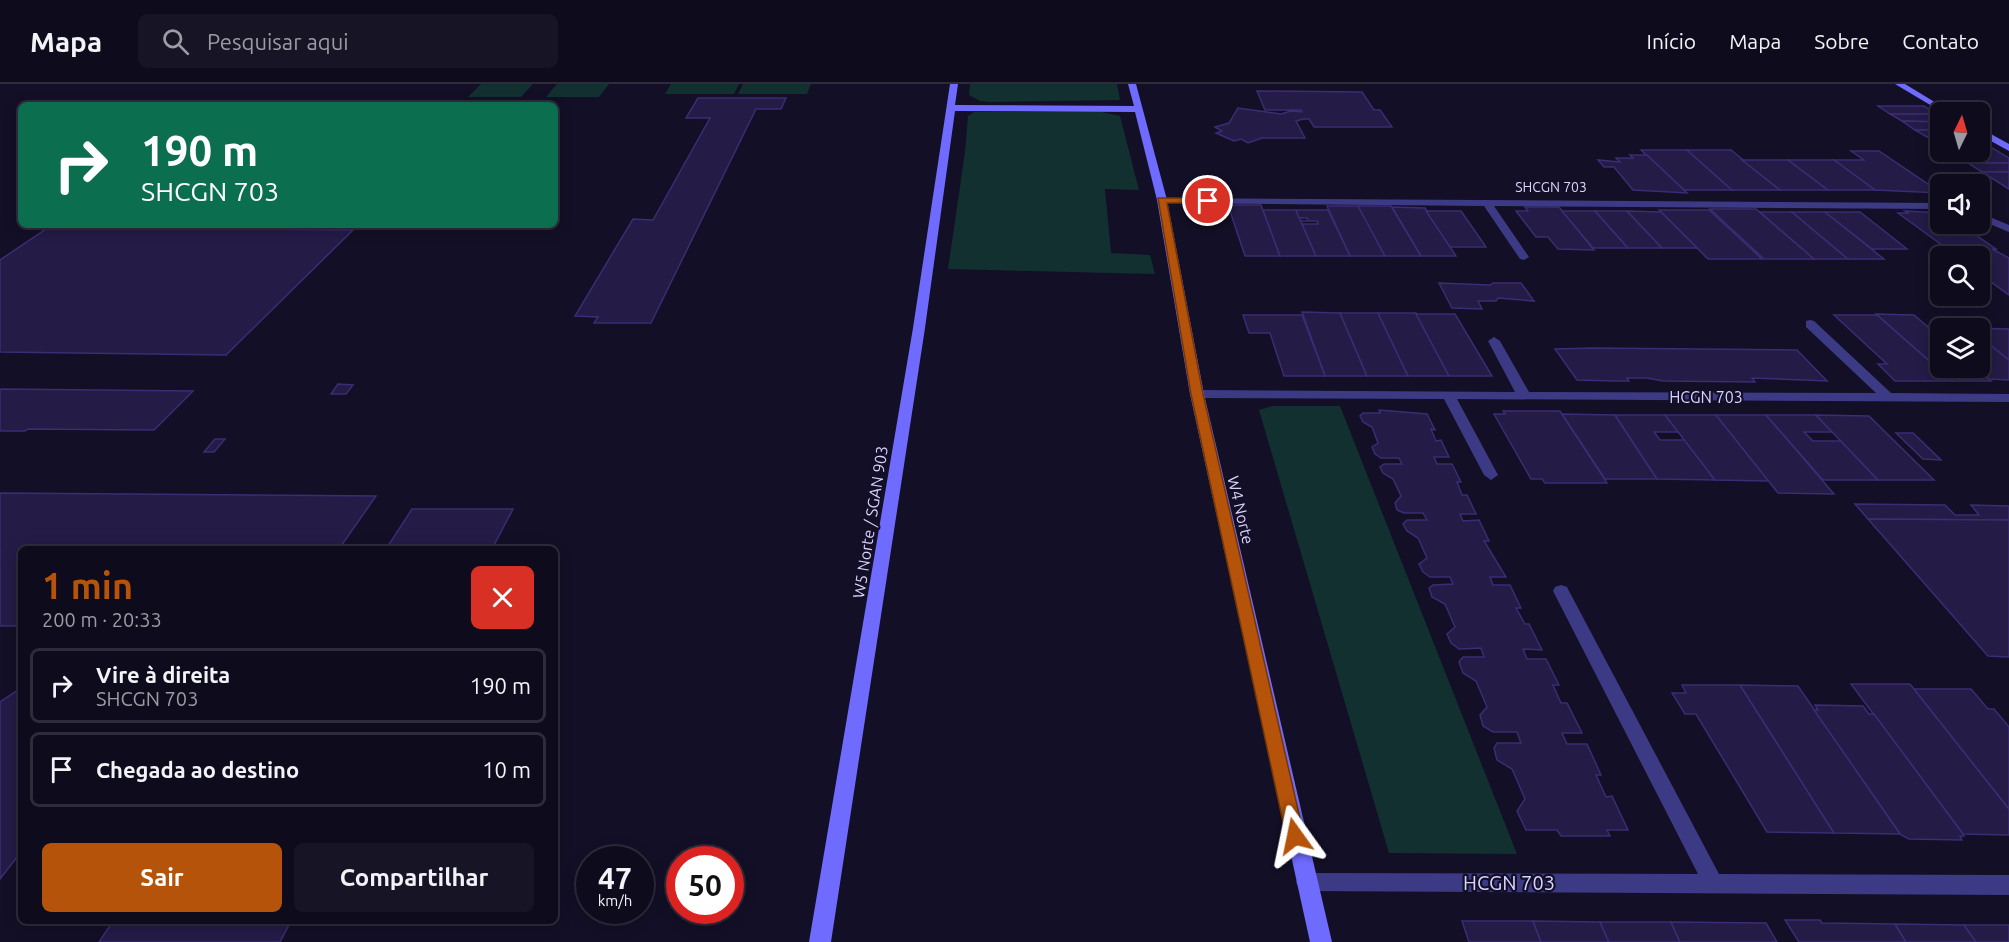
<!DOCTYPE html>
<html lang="pt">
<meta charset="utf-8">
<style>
body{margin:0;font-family:Ubuntu,sans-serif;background:#171425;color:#f1f3f6;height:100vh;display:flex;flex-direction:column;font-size:22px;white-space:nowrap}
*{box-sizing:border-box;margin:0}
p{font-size:20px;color:#9b9ba3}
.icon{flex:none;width:33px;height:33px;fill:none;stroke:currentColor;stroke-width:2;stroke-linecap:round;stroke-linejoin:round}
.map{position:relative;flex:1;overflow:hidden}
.panel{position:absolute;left:18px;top:462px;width:540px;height:378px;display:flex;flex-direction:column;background:#0e0b1c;border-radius:9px;box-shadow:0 3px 15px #0003,0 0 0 2px #2e2b3b}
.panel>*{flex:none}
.hud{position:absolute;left:18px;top:18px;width:540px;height:126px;border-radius:9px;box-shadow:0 3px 15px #0003,0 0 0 2px #2e2b3b;background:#0b6e4f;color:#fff;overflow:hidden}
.needle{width:39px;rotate:5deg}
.buttons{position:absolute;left:1930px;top:18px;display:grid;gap:12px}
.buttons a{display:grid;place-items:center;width:60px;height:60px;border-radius:9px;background:#0e0b1c;box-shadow:0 3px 15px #0003,0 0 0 2px #2e2b3b;font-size:30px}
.speed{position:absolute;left:576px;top:762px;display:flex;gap:12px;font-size:30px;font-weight:700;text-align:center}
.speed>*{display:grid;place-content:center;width:78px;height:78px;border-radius:50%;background:#0e0b1c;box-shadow:0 3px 15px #0003,0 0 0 2px #2e2b3b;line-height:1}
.speed small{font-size:15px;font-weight:400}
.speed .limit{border:9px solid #d22;background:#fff;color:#111}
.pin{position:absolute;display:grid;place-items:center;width:51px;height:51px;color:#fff;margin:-26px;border:3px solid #fff;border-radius:50%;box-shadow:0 2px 6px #0007}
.me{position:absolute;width:66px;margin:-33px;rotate:348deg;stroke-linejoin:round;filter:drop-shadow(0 0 4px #0008)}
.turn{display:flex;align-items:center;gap:21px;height:126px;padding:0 24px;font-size:27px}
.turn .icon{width:78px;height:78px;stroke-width:2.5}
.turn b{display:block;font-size:42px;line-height:51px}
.round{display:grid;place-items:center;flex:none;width:63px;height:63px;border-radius:9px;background:#171425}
.headline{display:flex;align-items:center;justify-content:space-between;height:102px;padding:0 24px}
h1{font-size:36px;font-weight:600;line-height:45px;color:#b45309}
.action{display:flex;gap:12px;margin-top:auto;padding:12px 24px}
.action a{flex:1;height:69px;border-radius:9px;background:#b45309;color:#fff;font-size:24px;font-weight:600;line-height:69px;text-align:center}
.action a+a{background:#171425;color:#f1f3f6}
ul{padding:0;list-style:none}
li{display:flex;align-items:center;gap:18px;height:75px;margin:0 12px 9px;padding:0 12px;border:3px solid #2e2b3b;border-radius:9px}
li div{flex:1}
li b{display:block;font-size:22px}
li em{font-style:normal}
header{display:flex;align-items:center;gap:36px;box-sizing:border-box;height:84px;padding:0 30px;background:#0e0b1c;border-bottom:2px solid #2e2b3b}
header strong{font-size:28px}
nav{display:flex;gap:33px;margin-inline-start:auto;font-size:21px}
.search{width:420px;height:54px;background:#171425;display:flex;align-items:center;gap:15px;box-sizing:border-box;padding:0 21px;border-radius:9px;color:#9b9ba3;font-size:22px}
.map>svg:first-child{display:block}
</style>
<header>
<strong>Mapa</strong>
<div class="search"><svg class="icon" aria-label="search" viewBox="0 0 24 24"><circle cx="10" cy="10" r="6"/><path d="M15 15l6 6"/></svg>Pesquisar aqui</div>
<nav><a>Início</a><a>Mapa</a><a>Sobre</a><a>Contato</a></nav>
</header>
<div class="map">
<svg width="2009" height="858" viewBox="0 0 2009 858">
<rect width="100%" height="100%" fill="#130f26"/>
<g fill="#12302f">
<path d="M481,0H533L521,13H468Z"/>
<path d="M557,0H609L599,13H546Z"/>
<path d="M671,0H739L734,10H665Z"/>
<path d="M743,0H811L807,10H738Z"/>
<path d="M970,0H1117L1120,16L990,18L980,17L969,11Z"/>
<path d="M974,28H1102L1120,32L1139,106L1105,105L1111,169L1150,171L1155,190L948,185L965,68L968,32Z"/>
<path d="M1272,322H1340L1517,770L1389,769L1259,326Z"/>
</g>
<g fill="#241b47" stroke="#3b2d73" stroke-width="1.5">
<path d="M1257,7L1362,8L1374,26H1380L1392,43H1314L1309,35H1303L1296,37L1305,54H1262L1248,59L1241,55L1234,57L1216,49L1222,47L1215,43L1229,39L1238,24L1281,30L1291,27L1302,28L1301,26H1265Z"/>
<path d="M698,14H786L781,25H756L651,239H594L598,233L575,232L633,135L653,136L710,34H686Z"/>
<path d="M389,17H461L458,21H385Z"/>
<path d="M1878,22H1924L1936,30H1890Z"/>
<path d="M1890,30H1936L1941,33V38L1902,37Z"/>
<path d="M1902,37L1941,38V46H1915Z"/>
<path d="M1915,46H1941V53H1927Z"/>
<path d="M1980,62H1989L2009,74V79H1968L1950,68H1980Z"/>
<path d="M1641,66H1687L1732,106H1684Z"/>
<path d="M1687,66H1731L1780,106H1732Z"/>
<path d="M1851,67H1879L1941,109L1875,106L1834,76H1864Z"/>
<path d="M1630,71H1647L1687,109L1633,106L1614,83H1604L1598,76L1620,78L1616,74H1633Z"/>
<path d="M1742,76H1788L1828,106H1780Z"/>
<path d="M1788,76H1834L1875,106H1828Z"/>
<path d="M1968,79H2009V88H1982Z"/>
<path d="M1982,88H2009V105Z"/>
<path d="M1228,121H1261L1280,172H1245Z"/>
<path d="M1327,122H1359L1385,172H1350Z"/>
<path d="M1358,122H1391L1421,172H1385Z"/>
<path d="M1392,123L1425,124L1456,172H1421Z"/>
<path d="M1525,123H1559L1594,166L1558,165L1548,153H1536L1516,127H1528Z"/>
<path d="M1710,125H1756L1814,175H1764Z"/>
<path d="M1263,126H1296L1316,172H1280Z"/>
<path d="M1296,126H1328L1350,172H1316L1302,140H1318L1317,137H1301H1308L1307,134H1299Z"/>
<path d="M1659,126H1709L1762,175H1708Z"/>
<path d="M1426,127H1461L1486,163H1450Z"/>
<path d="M1562,127H1595L1628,164H1593Z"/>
<path d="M1595,127H1627L1662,164H1628Z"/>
<path d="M1627,127L1661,128L1697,164H1662Z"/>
<path d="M1905,127L1941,129V140H1956L1967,145L1996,165H1992L2009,174V211L1980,190V187H1986L1980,183V172H1957L1898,129H1908Z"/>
<path d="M1760,128H1792L1848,175H1814Z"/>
<path d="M1792,128H1825L1884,175H1848Z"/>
<path d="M1825,128H1860L1907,165H1872Z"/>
<path d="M49,143L353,146L226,271L0,268V176Z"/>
<path d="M1439,199L1490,201L1493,199H1521L1534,217L1498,214L1496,217H1478L1482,225L1452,224Z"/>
<path d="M1302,228L1340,229L1367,292H1325Z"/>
<path d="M1340,229H1378L1408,292H1367Z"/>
<path d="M1378,229H1416L1449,292H1408Z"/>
<path d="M1416,230H1455L1492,292H1449Z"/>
<path d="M1876,230L1914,231L1941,254V284H1975L1991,297H1952Z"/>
<path d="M1243,231H1302L1325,292H1284L1270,249H1249Z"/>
<path d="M1834,231H1877L1952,297H1895L1878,280H1887Z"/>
<path d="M1969,244L2009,245V276L1980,253V244Z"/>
<path d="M1980,253L2009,276V296L1989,295L1975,284H1980Z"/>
<path d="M1592,264L1797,266L1827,297L1752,294L1755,298L1663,297L1647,294H1627L1629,297H1617L1577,296L1555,265Z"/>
<path d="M338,300L353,301L346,310H331Z"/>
<path d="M0,305L193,307L154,346L28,345L25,347H0Z"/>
<path d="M1379,326L1427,330L1435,346L1431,345L1436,357L1441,356L1449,373H1434L1437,380H1452L1461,398H1457L1462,411H1467L1476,430H1460L1463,437L1479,436L1489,457H1484L1506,493H1490L1493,501H1510L1521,524H1516L1525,540H1529L1542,566L1523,565L1527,575H1546L1559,601H1553L1561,619H1567L1582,649H1562L1567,660H1587L1601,691H1596L1606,713L1612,712L1628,746H1607L1610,752H1561L1557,746H1526L1517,727L1525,715L1512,685L1497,676L1494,664L1497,659H1521L1517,648H1493L1483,642L1480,631L1487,623L1476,597L1463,589L1459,578L1463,573H1484L1481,564L1459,565L1451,559L1447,550L1455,543L1445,520L1432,513L1429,504L1433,501L1453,500L1450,493H1430L1423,488L1419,480L1427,474L1418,454L1407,447L1403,440L1407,436H1427L1423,429H1404L1397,426L1395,419L1401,412L1393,395L1383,389L1380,383L1384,380H1402L1399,374H1381L1375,370L1372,363L1378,359L1372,343L1363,338L1360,332L1363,329H1380Z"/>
<path d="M1503,327H1560L1607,399H1545L1542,395H1531L1494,330H1505Z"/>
<path d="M1562,330L1615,331L1657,395H1605Z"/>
<path d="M1615,331H1665L1679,348H1654L1660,356H1685L1715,396L1657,395Z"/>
<path d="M1665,331H1716L1769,397L1715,396Z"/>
<path d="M1716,331H1766L1834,410L1778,409Z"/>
<path d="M1766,331H1816L1832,348H1804L1813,357H1841L1878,396H1823Z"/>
<path d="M1816,331L1869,332L1934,396H1878Z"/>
<path d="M1896,349H1913L1941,376L1923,375Z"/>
<path d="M215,355H225L214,368H204Z"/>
<path d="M0,409L376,412L339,465H21V542H0Z"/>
<path d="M1855,420L1945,421L1955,431H1979L1971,421L2009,422V436L1868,435Z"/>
<path d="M412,425H513L492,465H386Z"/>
<path d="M1868,435L2009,436V573L1988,572Z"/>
<path d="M1851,600H1910L2009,725V751L1963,750Z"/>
<path d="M1682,601H1740L1834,749L1767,748L1696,630H1685L1672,609H1686Z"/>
<path d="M1740,601L1798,602L1900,750L1834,749Z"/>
<path d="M21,604V768L0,795V618Z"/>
<path d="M1914,605H1971L1988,625H1994L2009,643V725Z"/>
<path d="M1815,621L1863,622L1869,630H1874L1963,750L1964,752H1960L1962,756L1909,755L1901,751L1814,626H1818Z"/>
<path d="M1785,836H1820L1822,839L1895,840L1906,858H1799Z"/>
<path d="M113,837H291L280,858H99Z"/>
<path d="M1462,837H1533L1541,858H1469Z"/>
<path d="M1533,837L1600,838L1609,858H1541Z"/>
<path d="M1600,838H1671L1680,858H1609Z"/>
<path d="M1671,838L1766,839L1777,858H1680Z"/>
<path d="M1895,840L1964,841L1976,858H1906Z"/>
<path d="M1964,841H2009V858H1976Z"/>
</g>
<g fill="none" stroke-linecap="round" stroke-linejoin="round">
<g fill="#3d3a85" fill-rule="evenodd">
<path d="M1158,114L1941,119V125L1494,122L1529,173L1524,176L1520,175L1484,122L1162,119L1158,118Z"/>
<path d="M1980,129L2009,141V148L1980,136Z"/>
<path d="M1810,236L1814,237L1891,309L2009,310V318L1457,315L1498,391L1491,396L1484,391L1444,315L1197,314L1190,310L1197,306L1515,308L1488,257L1494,253L1500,257L1529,308L1876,309L1806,243V237Z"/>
<path d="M1561,501L1567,503L1569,507L1719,790L2009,791V811L1306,807L1299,805L1296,798L1299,791L1306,789L1698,790L1553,507L1555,503Z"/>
</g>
<g fill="#6f6bff" fill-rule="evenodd">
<path d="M950,0H958L955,21L1134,22L1128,0H1136L1167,116L1204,310L1332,858H1310L1190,310L1157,116L1135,28L955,27L925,244L831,858H809L913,244Z"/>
<path d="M1895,0H1905L1951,28H1942Z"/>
<path d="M1980,44L2009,60V67L1980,51Z"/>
</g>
</g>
<path fill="#b45309" stroke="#753606" stroke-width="1.5" d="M1158,114H1208L1213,117L1208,119H1167L1203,310L1304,752L1302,757L1295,760L1289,757L1286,752L1191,310Z"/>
<g text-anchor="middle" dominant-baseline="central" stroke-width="4.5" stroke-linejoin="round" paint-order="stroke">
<g font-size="14" fill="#d9d4ff" stroke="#130f26">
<text x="1551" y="103">SHCGN 703</text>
</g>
<g font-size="16" fill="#d9d4ff" stroke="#130f26">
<text x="1706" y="313">HCGN 703</text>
<text transform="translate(1241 426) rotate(77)">W4 Norte</text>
<text transform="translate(870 438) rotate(-81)">W5 Norte / SGAN 903</text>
</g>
<g font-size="20" fill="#d9d4ff" stroke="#130f26">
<text x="1509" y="798">HCGN 703</text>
</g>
</g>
</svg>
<div class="buttons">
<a><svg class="needle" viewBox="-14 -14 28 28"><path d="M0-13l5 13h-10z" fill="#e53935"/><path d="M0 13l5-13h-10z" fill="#9b9ba3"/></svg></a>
<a><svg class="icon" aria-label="sound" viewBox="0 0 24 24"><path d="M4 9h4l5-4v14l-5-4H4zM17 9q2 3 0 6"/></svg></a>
<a><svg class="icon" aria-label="search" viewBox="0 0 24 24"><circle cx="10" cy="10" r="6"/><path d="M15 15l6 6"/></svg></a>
<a><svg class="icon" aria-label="layers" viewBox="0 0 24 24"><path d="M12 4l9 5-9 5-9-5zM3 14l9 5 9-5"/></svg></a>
</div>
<div class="speed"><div>47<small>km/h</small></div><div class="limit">50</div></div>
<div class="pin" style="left:1208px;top:117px;background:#d93025"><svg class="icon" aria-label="arrive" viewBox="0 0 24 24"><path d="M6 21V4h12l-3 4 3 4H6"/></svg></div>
<svg class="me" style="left:1295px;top:752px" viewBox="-20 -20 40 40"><path d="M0-17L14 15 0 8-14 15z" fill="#b45309" stroke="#fff" stroke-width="4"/></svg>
<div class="hud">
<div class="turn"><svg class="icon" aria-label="right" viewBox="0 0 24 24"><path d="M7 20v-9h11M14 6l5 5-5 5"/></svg><div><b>190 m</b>SHCGN 703</div></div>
</div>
<section class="panel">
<div class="headline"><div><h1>1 min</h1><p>200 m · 20:33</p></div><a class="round" style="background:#d93025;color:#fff"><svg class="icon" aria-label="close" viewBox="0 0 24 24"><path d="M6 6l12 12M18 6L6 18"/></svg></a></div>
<ul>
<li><svg class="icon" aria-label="right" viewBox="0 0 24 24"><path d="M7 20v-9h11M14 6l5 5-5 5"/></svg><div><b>Vire à direita</b><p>SHCGN 703</p></div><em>190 m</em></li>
<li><svg class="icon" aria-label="arrive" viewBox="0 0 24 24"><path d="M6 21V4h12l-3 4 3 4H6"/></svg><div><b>Chegada ao destino</b></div><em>10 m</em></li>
</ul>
<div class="action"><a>Sair</a><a>Compartilhar</a></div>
</section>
</div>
